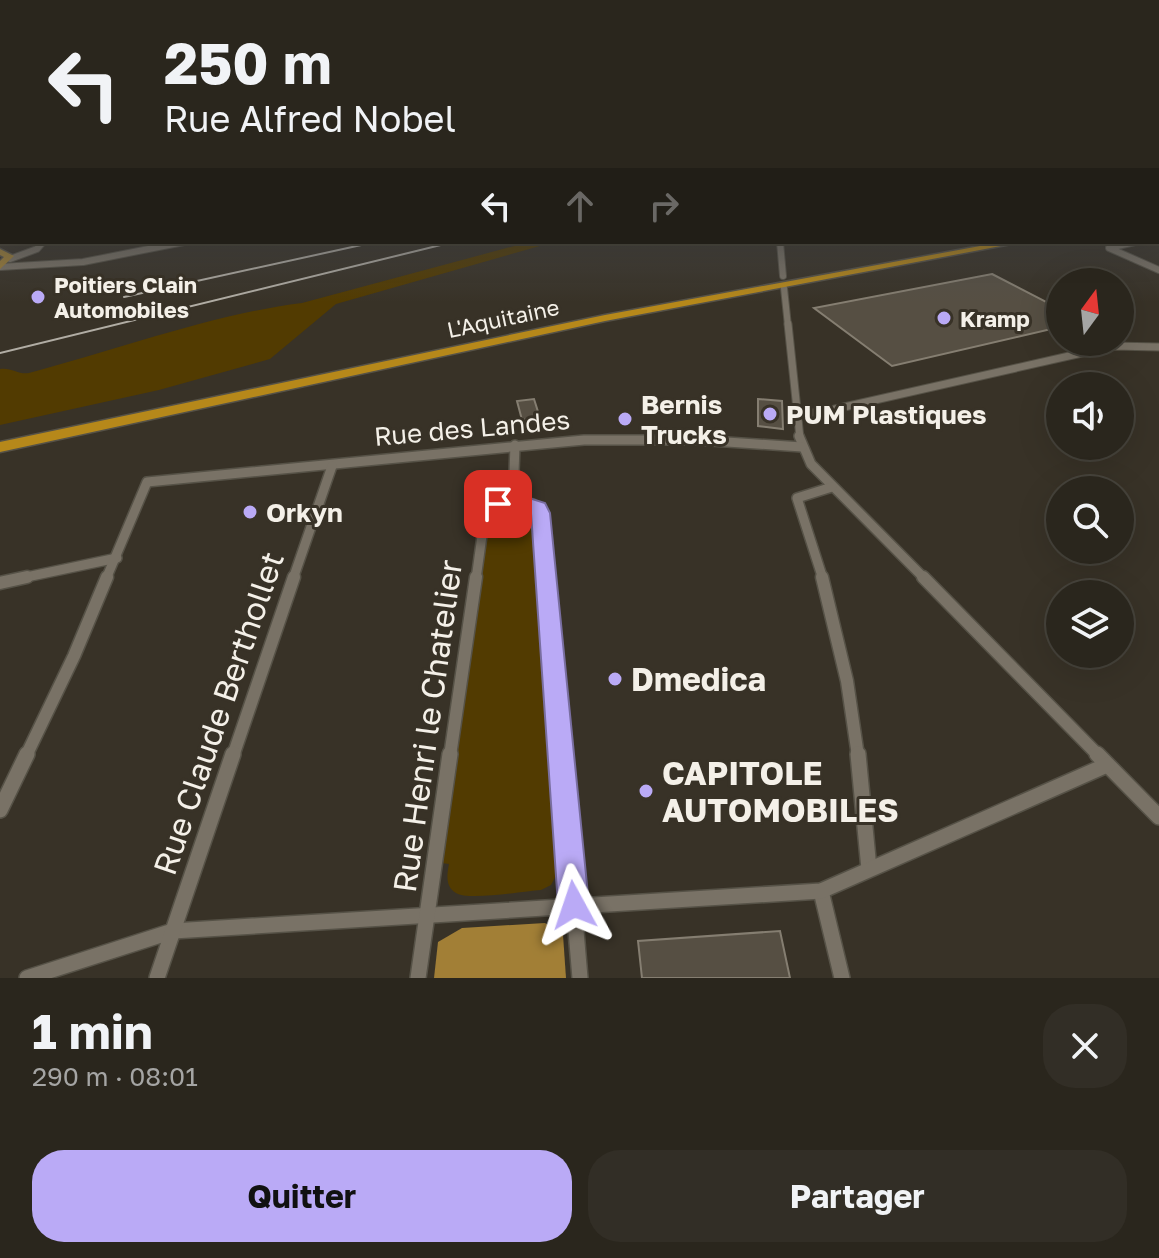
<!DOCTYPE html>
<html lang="fr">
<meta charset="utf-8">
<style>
body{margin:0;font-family:"Golos Text",sans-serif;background:#322e26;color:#f1f3f6;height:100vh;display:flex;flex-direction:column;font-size:30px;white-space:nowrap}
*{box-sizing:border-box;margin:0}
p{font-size:26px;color:#a5a5a4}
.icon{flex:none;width:44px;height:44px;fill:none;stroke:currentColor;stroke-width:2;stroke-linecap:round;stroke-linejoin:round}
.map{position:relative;height:978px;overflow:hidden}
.panel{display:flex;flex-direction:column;background:#2a261d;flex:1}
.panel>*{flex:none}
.top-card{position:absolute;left:0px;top:0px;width:1160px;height:244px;box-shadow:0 8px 32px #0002,0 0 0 2px #46433b;background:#2a261d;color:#f1f3f6;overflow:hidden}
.needle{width:52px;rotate:15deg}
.controls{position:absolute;left:1046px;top:268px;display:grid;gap:16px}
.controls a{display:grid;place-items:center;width:88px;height:88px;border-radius:50%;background:#2a261d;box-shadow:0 8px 32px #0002,0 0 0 2px #46433b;font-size:40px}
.pin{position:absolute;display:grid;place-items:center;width:68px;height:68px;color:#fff;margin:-34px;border-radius:16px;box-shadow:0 4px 12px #0006}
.me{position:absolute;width:88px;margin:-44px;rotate:355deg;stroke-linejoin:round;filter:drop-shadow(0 0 6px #0008)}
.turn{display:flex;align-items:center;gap:28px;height:168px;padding:0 32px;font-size:36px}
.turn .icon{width:104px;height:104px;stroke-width:2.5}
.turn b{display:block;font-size:56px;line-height:68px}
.lanes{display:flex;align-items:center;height:76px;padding:0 32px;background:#0003;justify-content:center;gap:40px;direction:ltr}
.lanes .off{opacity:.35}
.round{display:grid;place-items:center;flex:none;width:84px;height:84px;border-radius:32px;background:#322e26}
.headline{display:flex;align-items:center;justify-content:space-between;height:136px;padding:0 32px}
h1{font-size:48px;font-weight:700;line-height:60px}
.cta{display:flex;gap:16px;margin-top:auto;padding:16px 32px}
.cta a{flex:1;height:92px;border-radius:32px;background:#baaaf6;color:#111;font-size:32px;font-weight:700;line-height:92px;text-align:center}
.cta a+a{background:#322e26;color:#f1f3f6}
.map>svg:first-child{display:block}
</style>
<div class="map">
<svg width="1159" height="978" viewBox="0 0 1159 978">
<rect width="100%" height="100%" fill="#383227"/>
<g fill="#523b01">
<path d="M529,242H554L336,304L270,359L159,390L0,425V369C11,367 19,375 29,373C117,350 213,314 302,303Z"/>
<path d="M524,505L535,513L559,870L551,885L541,890C524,891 469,901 456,893C445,887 447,874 449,864L442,863L488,516L497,507Z"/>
</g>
<path fill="#a27f36" d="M545,923L563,935L566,978H434L438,942L462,928Z"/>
<g fill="#564f43" stroke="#857e71" stroke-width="2">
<path d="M992,274L1060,309V327L892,366L814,308Z"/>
<path d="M534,399L540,418L522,420L517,401Z"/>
<path d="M758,399L782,401L783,429L758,426Z"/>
<path d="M780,931L790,978H642L638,941Z"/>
</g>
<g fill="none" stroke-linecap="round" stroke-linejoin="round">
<defs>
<g id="street-far4">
<path d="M780,242L783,276"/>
<path d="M1135,242L1109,248L1159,270"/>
<path d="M10,259L37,249L43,242"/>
<path d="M0,267L83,262L184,242"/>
<path d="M784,288L788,326"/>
</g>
<g id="street-far3">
<path d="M788,324L800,438"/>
<path d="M796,413L822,412L1113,346L1159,347"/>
</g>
<g id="street-far2">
<path d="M799,436L811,464L925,579"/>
<path d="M515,445L513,500L533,504L541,513L547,579"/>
<path d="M17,579L117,558"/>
<path d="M106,579L147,482L584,440H697L802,447"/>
<path d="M293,579L332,466"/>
<path d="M476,579L485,514L491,506L513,500"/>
<path d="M823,579L797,498L832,487"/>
</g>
<g id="street-far1">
<path d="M546,577L561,756"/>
<path d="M822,577L847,681L858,756"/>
<path d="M923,577L1099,756"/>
<path d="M0,583L27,577"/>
<path d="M26,756L74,656L107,577"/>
<path d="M233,756L294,577"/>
<path d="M450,756L476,577"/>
</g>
<g id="street">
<path d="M561,754L580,978"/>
<path d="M858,754L869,869"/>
<path d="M1097,754L1159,817"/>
<path d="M0,810L27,754"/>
<path d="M821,891L842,978"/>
<path d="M27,978L173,931L821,891L1107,765"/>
<path d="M157,978L233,754"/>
<path d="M418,978L450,754"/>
</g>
<path id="primary" d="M0,249L14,256L0,269V261L4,257L0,255Z"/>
<g id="highway">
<rect x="1158" y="209" width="1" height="6"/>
<path d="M1002,242H1022L605,321L0,452V442L605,315Z"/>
</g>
</defs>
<use href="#street-far4" stroke="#565247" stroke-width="8"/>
<use href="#street-far3" stroke="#565247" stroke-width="9"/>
<use href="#street-far2" stroke="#565247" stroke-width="12"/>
<use href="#street-far1" stroke="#565247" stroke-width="15"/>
<use href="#street" stroke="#565247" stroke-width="18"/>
<use href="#primary" stroke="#565247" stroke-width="3"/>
<use href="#highway" stroke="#565247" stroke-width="3"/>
<use href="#street-far4" stroke="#797266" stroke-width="6"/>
<use href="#street-far3" stroke="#797266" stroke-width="7"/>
<use href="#street-far2" stroke="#797266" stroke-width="9"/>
<use href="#street-far1" stroke="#797266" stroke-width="12"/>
<use href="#street" stroke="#797266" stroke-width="15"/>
<use href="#primary" fill="#9e7f38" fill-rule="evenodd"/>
<use href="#highway" fill="#b6881a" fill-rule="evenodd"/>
<g stroke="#b1ada4" stroke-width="2">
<path d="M124,297L375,242"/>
<path d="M0,353L453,242"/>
</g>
</g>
<linearGradient id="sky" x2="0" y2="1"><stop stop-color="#1f1c15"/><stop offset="0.55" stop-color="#4d4f52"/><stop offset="1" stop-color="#4d4f52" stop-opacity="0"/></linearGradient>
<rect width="1159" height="302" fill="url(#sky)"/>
<path fill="#baaaf6" stroke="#796ea0" stroke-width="2" d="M513,493L545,503L550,513L589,905L585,916L574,921L563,916L558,905L531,513L513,506L498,510L489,504L492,499Z"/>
<g fill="#baaaf6" stroke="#383227" stroke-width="3">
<circle cx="38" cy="297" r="8"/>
<circle cx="944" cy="318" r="8"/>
<circle cx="770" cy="414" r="8"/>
<circle cx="625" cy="419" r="8"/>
<circle cx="250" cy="512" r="8"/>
<circle cx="615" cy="679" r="8"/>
<circle cx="646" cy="791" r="8"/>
</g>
<g text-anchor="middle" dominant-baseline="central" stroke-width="6" stroke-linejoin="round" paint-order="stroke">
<g font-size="22" font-weight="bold" fill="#f4f0e8" stroke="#383227" text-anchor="start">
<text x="54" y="284">Poitiers Clain<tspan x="54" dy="25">Automobiles</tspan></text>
<text x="960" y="318">Kramp</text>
</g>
<g font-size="22" fill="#f4f0e8" stroke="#383227">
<text transform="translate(503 318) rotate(-12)">L'Aquitaine</text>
</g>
<g font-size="26" font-weight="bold" fill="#f4f0e8" stroke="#383227" text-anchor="start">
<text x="641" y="404">Bernis<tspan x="641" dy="30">Trucks</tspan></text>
<text x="786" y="414">PUM Plastiques</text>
<text x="266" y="512">Orkyn</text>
</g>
<g font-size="26" fill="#f4f0e8" stroke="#383227">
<text transform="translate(472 428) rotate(-5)">Rue des Landes</text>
</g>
<g font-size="32" font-weight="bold" fill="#f4f0e8" stroke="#383227" text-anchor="start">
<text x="631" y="679">Dmedica</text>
<text x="662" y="773">CAPITOLE<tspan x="662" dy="37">AUTOMOBILES</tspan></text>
</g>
<g font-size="32" fill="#f4f0e8" stroke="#383227">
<text transform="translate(218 713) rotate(-71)">Rue Claude Berthollet</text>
<text transform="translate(427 726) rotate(-82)">Rue Henri le Chatelier</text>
</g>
</g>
</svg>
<div class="controls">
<a><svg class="needle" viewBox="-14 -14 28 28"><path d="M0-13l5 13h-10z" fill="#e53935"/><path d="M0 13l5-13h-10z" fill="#a5a5a4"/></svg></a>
<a><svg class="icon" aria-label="sound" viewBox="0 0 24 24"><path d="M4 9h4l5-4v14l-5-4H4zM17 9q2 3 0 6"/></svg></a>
<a><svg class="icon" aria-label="search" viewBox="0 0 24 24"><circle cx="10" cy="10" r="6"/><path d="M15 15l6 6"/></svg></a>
<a><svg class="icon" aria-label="layers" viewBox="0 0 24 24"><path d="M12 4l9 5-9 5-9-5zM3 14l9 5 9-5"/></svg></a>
</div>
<div class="pin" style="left:498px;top:504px;background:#d93025"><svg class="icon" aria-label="arrive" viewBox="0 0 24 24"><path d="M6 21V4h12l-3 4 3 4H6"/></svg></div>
<svg class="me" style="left:574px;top:905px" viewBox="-20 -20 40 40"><path d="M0-17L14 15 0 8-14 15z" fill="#baaaf6" stroke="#fff" stroke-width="4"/></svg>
<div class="top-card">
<div class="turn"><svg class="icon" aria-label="left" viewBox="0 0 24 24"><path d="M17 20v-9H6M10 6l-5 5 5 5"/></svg><div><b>250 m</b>Rue Alfred Nobel</div></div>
<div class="lanes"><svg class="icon" aria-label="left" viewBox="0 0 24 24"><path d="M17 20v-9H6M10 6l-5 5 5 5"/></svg><svg class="icon off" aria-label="ahead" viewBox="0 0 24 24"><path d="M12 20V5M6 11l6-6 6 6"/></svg><svg class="icon off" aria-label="right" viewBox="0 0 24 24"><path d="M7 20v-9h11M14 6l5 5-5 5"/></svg></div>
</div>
</div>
<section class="panel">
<div class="headline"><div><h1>1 min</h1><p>290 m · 08:01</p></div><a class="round"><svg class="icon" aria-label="close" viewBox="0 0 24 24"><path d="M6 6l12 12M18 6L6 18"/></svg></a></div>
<div class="cta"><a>Quitter</a><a>Partager</a></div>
</section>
